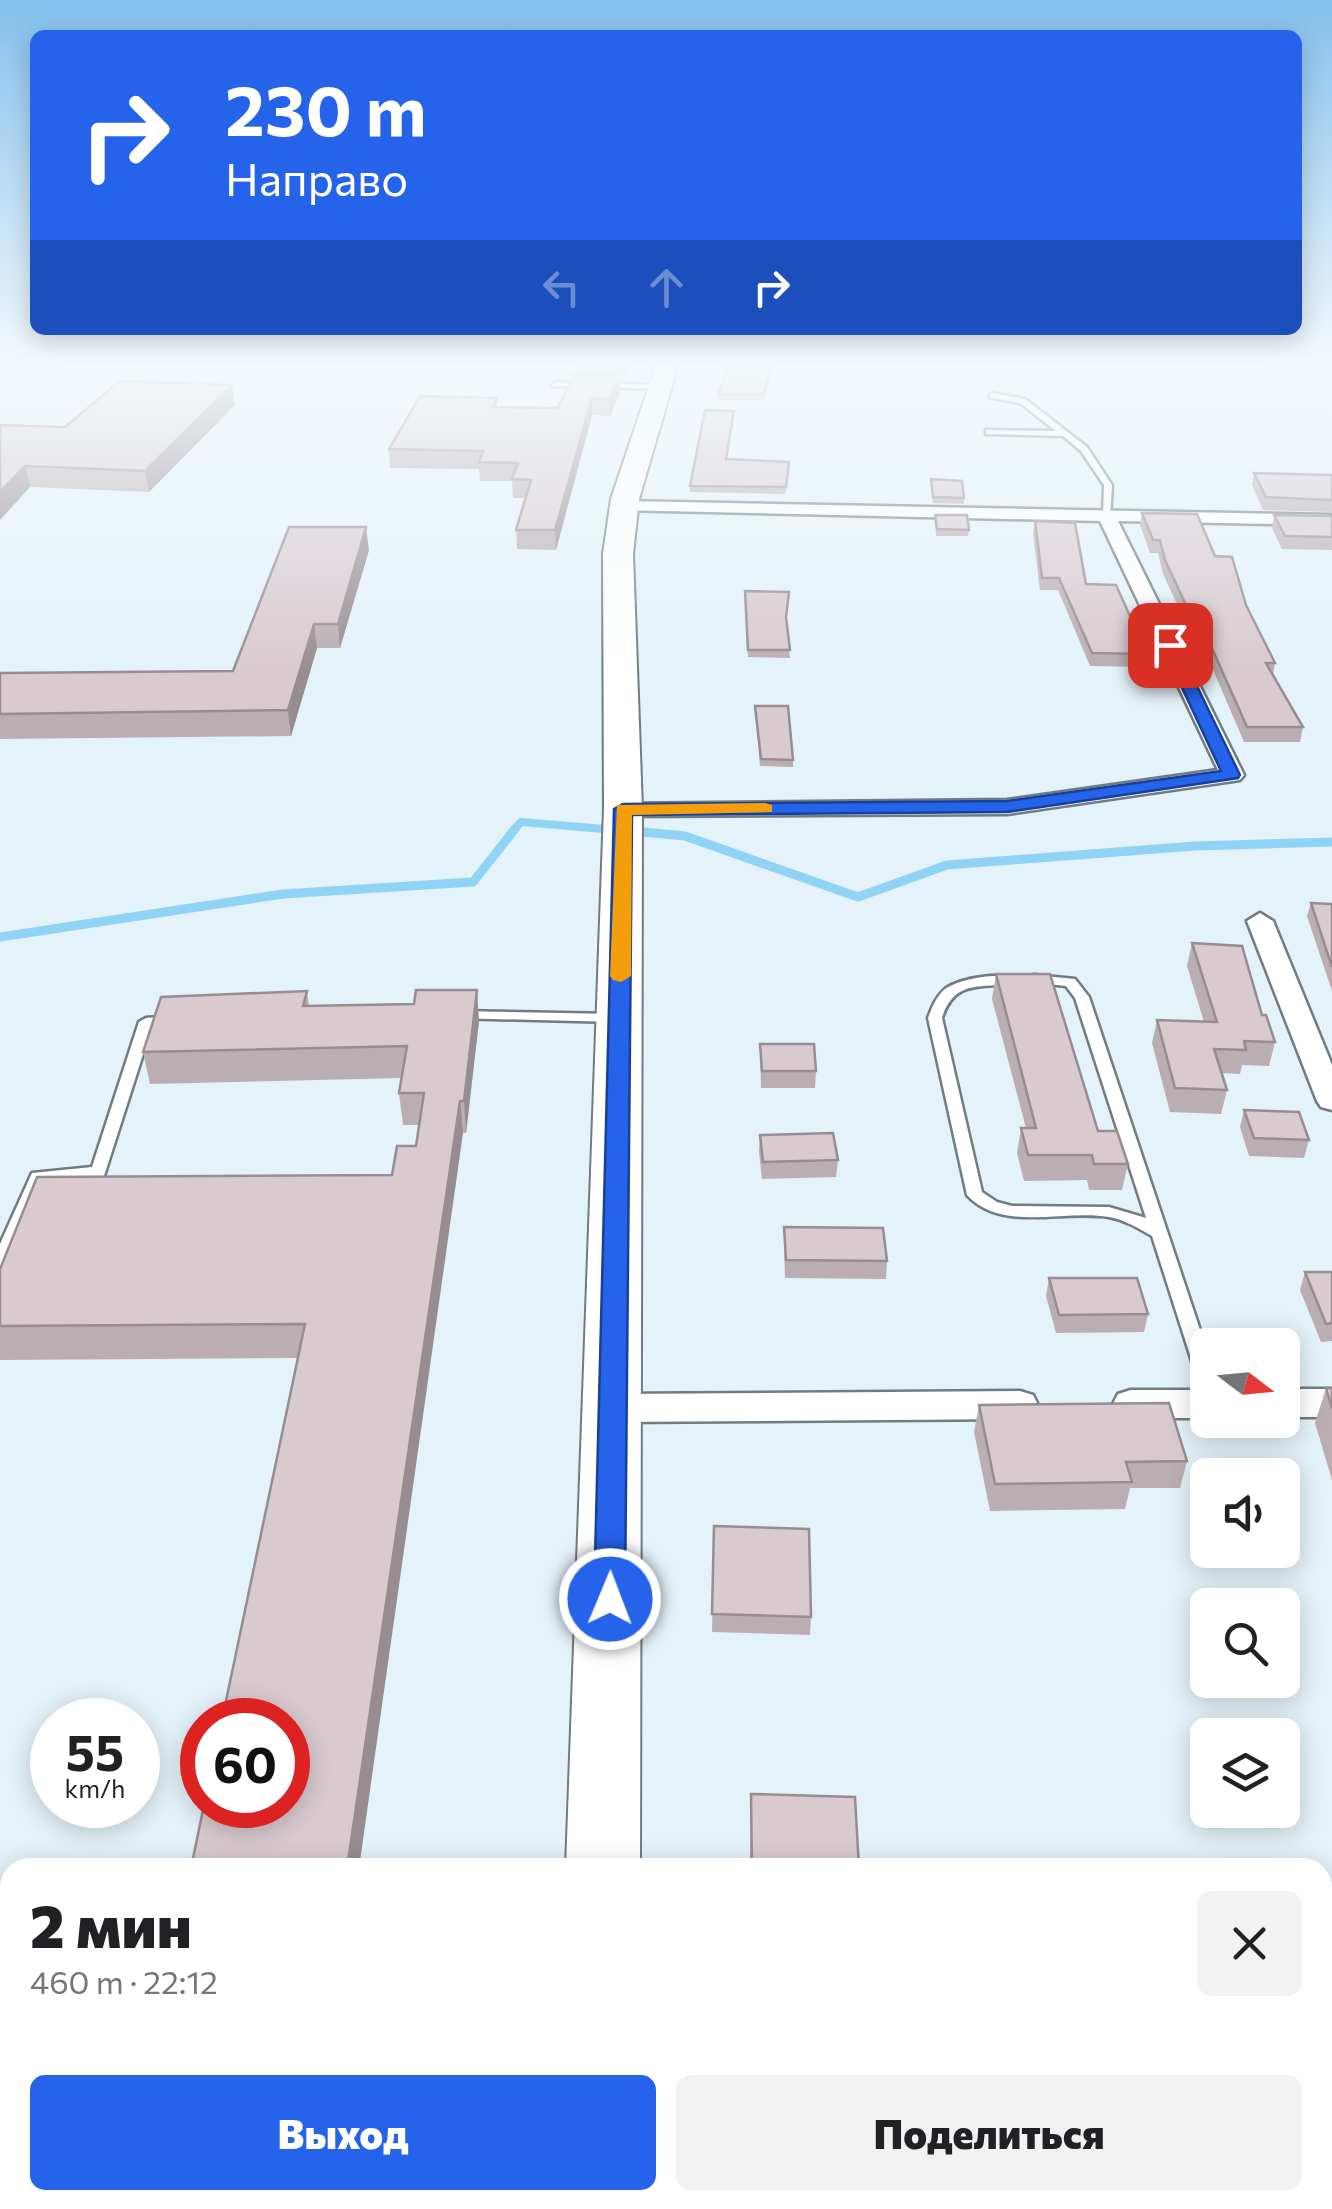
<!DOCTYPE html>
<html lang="ru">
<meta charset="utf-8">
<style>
body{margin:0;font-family:Commissioner,sans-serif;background:#f2f2f2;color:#202124;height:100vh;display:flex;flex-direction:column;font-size:38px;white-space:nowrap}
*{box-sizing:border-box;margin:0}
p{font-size:32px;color:#757577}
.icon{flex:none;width:55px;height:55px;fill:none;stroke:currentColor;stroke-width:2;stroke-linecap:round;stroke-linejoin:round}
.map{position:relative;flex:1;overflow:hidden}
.drawer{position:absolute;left:0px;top:1858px;width:1332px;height:352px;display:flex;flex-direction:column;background:#fff;border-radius:30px 30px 0 0;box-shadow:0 5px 25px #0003}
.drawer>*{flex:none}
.top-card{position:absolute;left:30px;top:30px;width:1272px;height:305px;border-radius:15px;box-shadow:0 5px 25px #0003;background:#2563eb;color:#fff;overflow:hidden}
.needle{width:65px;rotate:106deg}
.controls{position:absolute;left:1190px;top:1328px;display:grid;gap:20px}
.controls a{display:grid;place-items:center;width:110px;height:110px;border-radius:15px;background:#fff;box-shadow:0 5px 25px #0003;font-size:50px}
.speed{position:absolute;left:30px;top:1698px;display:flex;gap:20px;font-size:50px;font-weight:700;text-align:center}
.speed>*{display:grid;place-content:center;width:130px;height:130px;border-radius:50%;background:#fff;box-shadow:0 5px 25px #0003;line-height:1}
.speed small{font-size:25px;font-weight:400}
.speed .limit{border:15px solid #d22;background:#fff;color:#111}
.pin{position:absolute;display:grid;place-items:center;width:85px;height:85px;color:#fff;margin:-42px;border-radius:20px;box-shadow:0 5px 15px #0006}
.me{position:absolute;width:110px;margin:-55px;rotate:1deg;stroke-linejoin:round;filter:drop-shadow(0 0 8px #0008)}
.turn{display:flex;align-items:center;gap:35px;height:210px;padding:0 30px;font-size:45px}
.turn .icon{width:130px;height:130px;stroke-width:2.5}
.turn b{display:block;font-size:70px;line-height:85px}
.lanes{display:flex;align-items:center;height:95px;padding:0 30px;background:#0003;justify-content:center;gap:50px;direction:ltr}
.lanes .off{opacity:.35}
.round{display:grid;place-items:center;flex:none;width:105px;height:105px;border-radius:15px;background:#f2f2f2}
.overview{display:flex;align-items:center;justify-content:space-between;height:170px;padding:0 30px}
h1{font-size:60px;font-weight:800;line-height:75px}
.primary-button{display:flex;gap:20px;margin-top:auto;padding:20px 30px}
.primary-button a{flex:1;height:115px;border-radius:15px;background:#2563eb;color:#fff;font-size:40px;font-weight:800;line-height:115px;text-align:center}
.primary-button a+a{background:#f2f2f2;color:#202124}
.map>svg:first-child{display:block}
</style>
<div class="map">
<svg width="1332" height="2209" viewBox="0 0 1332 2209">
<rect width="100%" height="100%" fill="#e4f2f9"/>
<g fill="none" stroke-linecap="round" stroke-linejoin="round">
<g stroke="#8fd3f5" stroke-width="8">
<path d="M513,831L521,822L616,830"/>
<path d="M633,831H637"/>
</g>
<g stroke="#8fd3f5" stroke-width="9">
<path d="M603,829L616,830"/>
<path d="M633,831L685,836L858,897L947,865L1195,846L1332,842"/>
<path d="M0,937L283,894L473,882L515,829"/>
</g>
<defs>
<g id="lane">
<path d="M555,382L660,385L664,387L660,389L552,386Z"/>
<path d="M992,393L1025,399L1087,447L1112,485L1110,518L1103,516L1104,485L1081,451L1063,436L986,434V430H989L1056,431L1020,403L989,397Z"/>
<path d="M1034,975L1075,979L1089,997L1208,1354V1389L1202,1388L1199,1383L1152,1236C1138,1228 1125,1220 1109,1217C1064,1209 1002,1233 967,1195L928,1018C932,1007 936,997 945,989C960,978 1003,971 1018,980L1016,983C982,989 955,978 942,1018L982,1192L997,1202L1012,1206L1109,1207L1146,1218L1075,998L1066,986L1029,982L1027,979L1029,976Z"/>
<path d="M459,1011L616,1014L623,1018L616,1022L454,1018L452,1015Z"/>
<path d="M172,1016L179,1020L177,1023L152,1026L104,1176L44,1182L8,1262L6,1266L0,1268V1244L32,1173L92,1167L139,1022L146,1018Z"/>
</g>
<g id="street">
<path d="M624,501L1332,515V525L1118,521L1244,775L1240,780L1007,814L623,816L615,814L611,809L615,804L1007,800L1218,770L1100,521L618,510V502Z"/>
<path d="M1260,913L1273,921L1332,1065V1110L1321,1107L1317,1101L1247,921Z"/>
<rect x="1282" y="1389" width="50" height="28"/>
<path d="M1131,1390H1208V1418H1131L1118,1414L1113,1404L1118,1394Z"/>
<path d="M1020,1391L1033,1395L1038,1405L1033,1415L1020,1419L614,1422L601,1418L596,1408L601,1398L614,1394Z"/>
</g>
<g id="primary">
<path d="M657,362H679L639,499L633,554L642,809L640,1868H566L604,809L603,554L611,499Z"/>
<rect x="553" y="2200" width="84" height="9"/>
</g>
</defs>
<use href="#lane" stroke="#707c82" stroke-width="5"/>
<use href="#street" stroke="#707c82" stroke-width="5"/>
<use href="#primary" stroke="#707c82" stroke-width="4"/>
<use href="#lane" fill="#fff" fill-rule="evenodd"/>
<use href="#street" fill="#fff" fill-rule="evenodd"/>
<use href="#primary" fill="#fff" fill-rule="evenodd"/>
</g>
<g fill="#baaeb2">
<path d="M729,362H774L764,400H718V394Z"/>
<path d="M630,366L624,380H619L620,392L610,416L592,415L556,550L517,549L516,530L525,498H513L512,481H480L479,469L390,468L389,449L497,398V407L558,408L580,374V369Z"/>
<path d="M235,405L149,492L30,487L0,425L65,427Z"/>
<path d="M734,411L727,459L789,462L785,494L690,492V486Z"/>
<path d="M1254,473L1332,475V512L1263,510L1252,485Z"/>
<path d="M931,479L964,498V504L933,503Z"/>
<path d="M1142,513L1215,556L1246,605L1275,663L1273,675L1303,727L1300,742H1244L1196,630H1189L1163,574L1158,553H1150L1140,525Z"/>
<path d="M935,515L969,530L968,536H936Z"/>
<path d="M1274,515L1332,516V550L1282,549L1272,528Z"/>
<path d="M1035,521L1086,584L1147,654L1145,667L1090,666L1058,590H1040L1033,533Z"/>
<path d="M369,550L340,648H317L291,736L0,739V673L233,671Z"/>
<path d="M745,591L786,619L790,658L748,657Z"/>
<path d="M755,706L793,760V767L760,766Z"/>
<path d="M1311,903L1332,904V991L1307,916Z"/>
<path d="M1192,943L1262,1015L1275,1042L1269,1066L1242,1065L1240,1074L1222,1073L1227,1090L1221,1114L1170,1112L1152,1043L1157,1020L1204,1022L1187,966Z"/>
<path d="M996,974L1098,1131L1128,1164L1122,1190H1089L1087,1180L1024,1181L1017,1153L1021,1128H1026L992,999Z"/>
<path d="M307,991L309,1006L479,1021L466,1133H463L298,1358L0,1360V1269L392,1175L416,1146L419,1125H403L399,1093L401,1078L150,1084L143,1052Z"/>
<path d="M760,1044L816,1071L815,1088H761Z"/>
<path d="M1244,1110L1309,1140L1304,1158L1249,1156L1240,1127Z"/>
<path d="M760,1135L838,1160L836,1177L762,1179L759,1152Z"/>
<path d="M784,1227L887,1261L886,1279L785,1278L784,1245Z"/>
<path d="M1305,1272H1332V1341L1321,1342L1300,1290Z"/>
<path d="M1049,1278L1148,1314L1144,1332L1056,1333L1046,1296Z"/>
<path d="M1326,1388H1332V1480L1315,1423Z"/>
<path d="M979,1405L1187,1461L1180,1488H1130L1125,1509L990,1511L974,1432Z"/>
<path d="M714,1526L811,1617L810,1635L712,1632Z"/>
<path d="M751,1794L859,1868H750Z"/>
</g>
<g fill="#978d91">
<path d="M627,362H630V366L624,380V370Z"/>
<path d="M619,375L620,392L610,416V399Z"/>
<path d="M232,385L235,405L149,492L145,471Z"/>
<path d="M592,398V415L556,550L555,530Z"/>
<path d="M25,466L30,487L0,520V492Z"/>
<path d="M366,527L369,550L340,648L338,624Z"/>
<path d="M314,624L317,648L291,736L288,710Z"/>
<path d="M477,990L479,1021L466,1133L464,1101Z"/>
<path d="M460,1101L463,1133L359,1868H347Z"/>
<path d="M299,2200H312L311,2209H297Z"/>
</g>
<g fill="#d8cacf" stroke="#978d91" stroke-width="2.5">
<path d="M583,362H627L624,370L580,369Z"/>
<path d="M729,362H772L764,394H718Z"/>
<path d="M574,374L619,375L610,399L592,398L555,530H516L531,480L512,479L518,463L479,462L483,451L389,449L420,396L497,398L493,407L558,408Z"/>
<path d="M120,381L232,385L145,471L25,466L0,492V425L65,427Z"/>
<path d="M705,410L734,411L726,459L789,462L786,487L690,486Z"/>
<path d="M1254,473L1332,475V500L1266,497Z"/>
<path d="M931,479L962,481L964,498L933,497Z"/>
<path d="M1142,513L1197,514L1215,556L1232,557L1246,605L1275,663H1266L1303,727H1247L1198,617L1191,616L1165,560L1160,540H1153Z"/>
<path d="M935,515H967L969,530L937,529Z"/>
<path d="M1274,515L1332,516V537L1285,536Z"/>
<path d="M1035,521L1075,523L1086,584L1116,585L1147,654L1092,653L1059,578H1042Z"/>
<path d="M289,527H366L338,624H314L288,710L0,714V673L233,671Z"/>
<path d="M745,591L789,592L786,617L790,650H748Z"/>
<path d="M755,706H788L793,760L761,759Z"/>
<path d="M1311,903L1332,904V967Z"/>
<path d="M1192,943L1242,946L1262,1015H1266L1275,1042L1244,1041L1246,1050L1214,1049L1227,1090L1175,1088L1157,1020L1217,1022Z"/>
<path d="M996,974H1050L1098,1131H1117L1128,1164H1094L1092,1155H1028L1021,1128H1036Z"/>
<path d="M416,990H477L464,1101H460L347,1868H191L204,1805H288V1720H222L305,1324L0,1326V1269L37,1177L392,1175L397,1146H416L424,1093H399L407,1046L143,1052L161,997L307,991L303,1006L414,1004Z"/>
<path d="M760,1044H814L816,1071H762Z"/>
<path d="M1244,1110L1299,1112L1309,1140L1254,1138Z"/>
<path d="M833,1133L838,1160L763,1162L760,1135Z"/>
<path d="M784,1227L883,1228L887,1261L786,1260Z"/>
<path d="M1305,1272H1332V1323L1326,1324Z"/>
<path d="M1049,1278H1137L1148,1314L1059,1315Z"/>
<path d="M1326,1388H1332V1408Z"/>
<path d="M1169,1403L1187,1461L1126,1462L1132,1482L995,1484L979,1405Z"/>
<path d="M714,1526L809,1529L811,1617L712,1614Z"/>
<path d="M751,1794L855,1797L859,1868H752Z"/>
<path d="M121,2200H299L297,2209H119Z"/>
</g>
<linearGradient id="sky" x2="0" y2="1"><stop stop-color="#84c0ed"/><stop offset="0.54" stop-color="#f3f9fc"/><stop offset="1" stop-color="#f3f9fc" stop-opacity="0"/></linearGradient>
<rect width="1332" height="672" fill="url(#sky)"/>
<path fill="#2563eb" stroke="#184099" stroke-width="2.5" d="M1170,641L1177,645L1240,775L1238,778L1007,812L632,815L625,1599L621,1608L610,1612L599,1608L594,1599L614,809L623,804L1007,801L1221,771L1162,645Z"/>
<path fill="#f59e0b" d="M765,803L772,805V812L632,815L631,976L621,982L613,980L610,976L617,805Z"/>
</svg>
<div class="controls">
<a><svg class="needle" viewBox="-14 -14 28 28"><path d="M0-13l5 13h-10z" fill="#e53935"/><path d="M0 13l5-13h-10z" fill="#757577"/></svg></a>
<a><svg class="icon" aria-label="sound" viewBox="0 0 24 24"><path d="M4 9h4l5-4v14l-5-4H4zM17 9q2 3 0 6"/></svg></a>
<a><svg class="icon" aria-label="search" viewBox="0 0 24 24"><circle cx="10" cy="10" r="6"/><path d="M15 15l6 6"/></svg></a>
<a><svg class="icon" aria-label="layers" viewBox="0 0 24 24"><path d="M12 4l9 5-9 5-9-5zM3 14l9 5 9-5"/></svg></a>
</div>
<div class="speed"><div>55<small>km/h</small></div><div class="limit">60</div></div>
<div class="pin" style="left:1170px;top:645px;background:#d93025"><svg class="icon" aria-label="arrive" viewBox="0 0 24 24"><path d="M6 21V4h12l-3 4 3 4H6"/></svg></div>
<svg class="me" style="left:610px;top:1599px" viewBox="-20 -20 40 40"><circle r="17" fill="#2563eb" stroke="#fff" stroke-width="3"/><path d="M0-11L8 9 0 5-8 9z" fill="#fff"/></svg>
<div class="top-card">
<div class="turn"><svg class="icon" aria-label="right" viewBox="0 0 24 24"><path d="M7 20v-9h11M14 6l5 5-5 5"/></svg><div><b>230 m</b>Направо</div></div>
<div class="lanes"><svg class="icon off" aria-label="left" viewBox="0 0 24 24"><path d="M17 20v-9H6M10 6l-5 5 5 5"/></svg><svg class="icon off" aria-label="ahead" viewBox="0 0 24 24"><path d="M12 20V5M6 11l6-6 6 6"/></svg><svg class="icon" aria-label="right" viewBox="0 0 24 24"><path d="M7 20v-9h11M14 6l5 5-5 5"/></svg></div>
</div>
<section class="drawer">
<div class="overview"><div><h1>2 мин</h1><p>460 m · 22:12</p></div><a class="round"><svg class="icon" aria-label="close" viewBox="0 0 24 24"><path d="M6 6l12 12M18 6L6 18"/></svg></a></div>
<div class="primary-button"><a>Выход</a><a>Поделиться</a></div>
</section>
</div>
